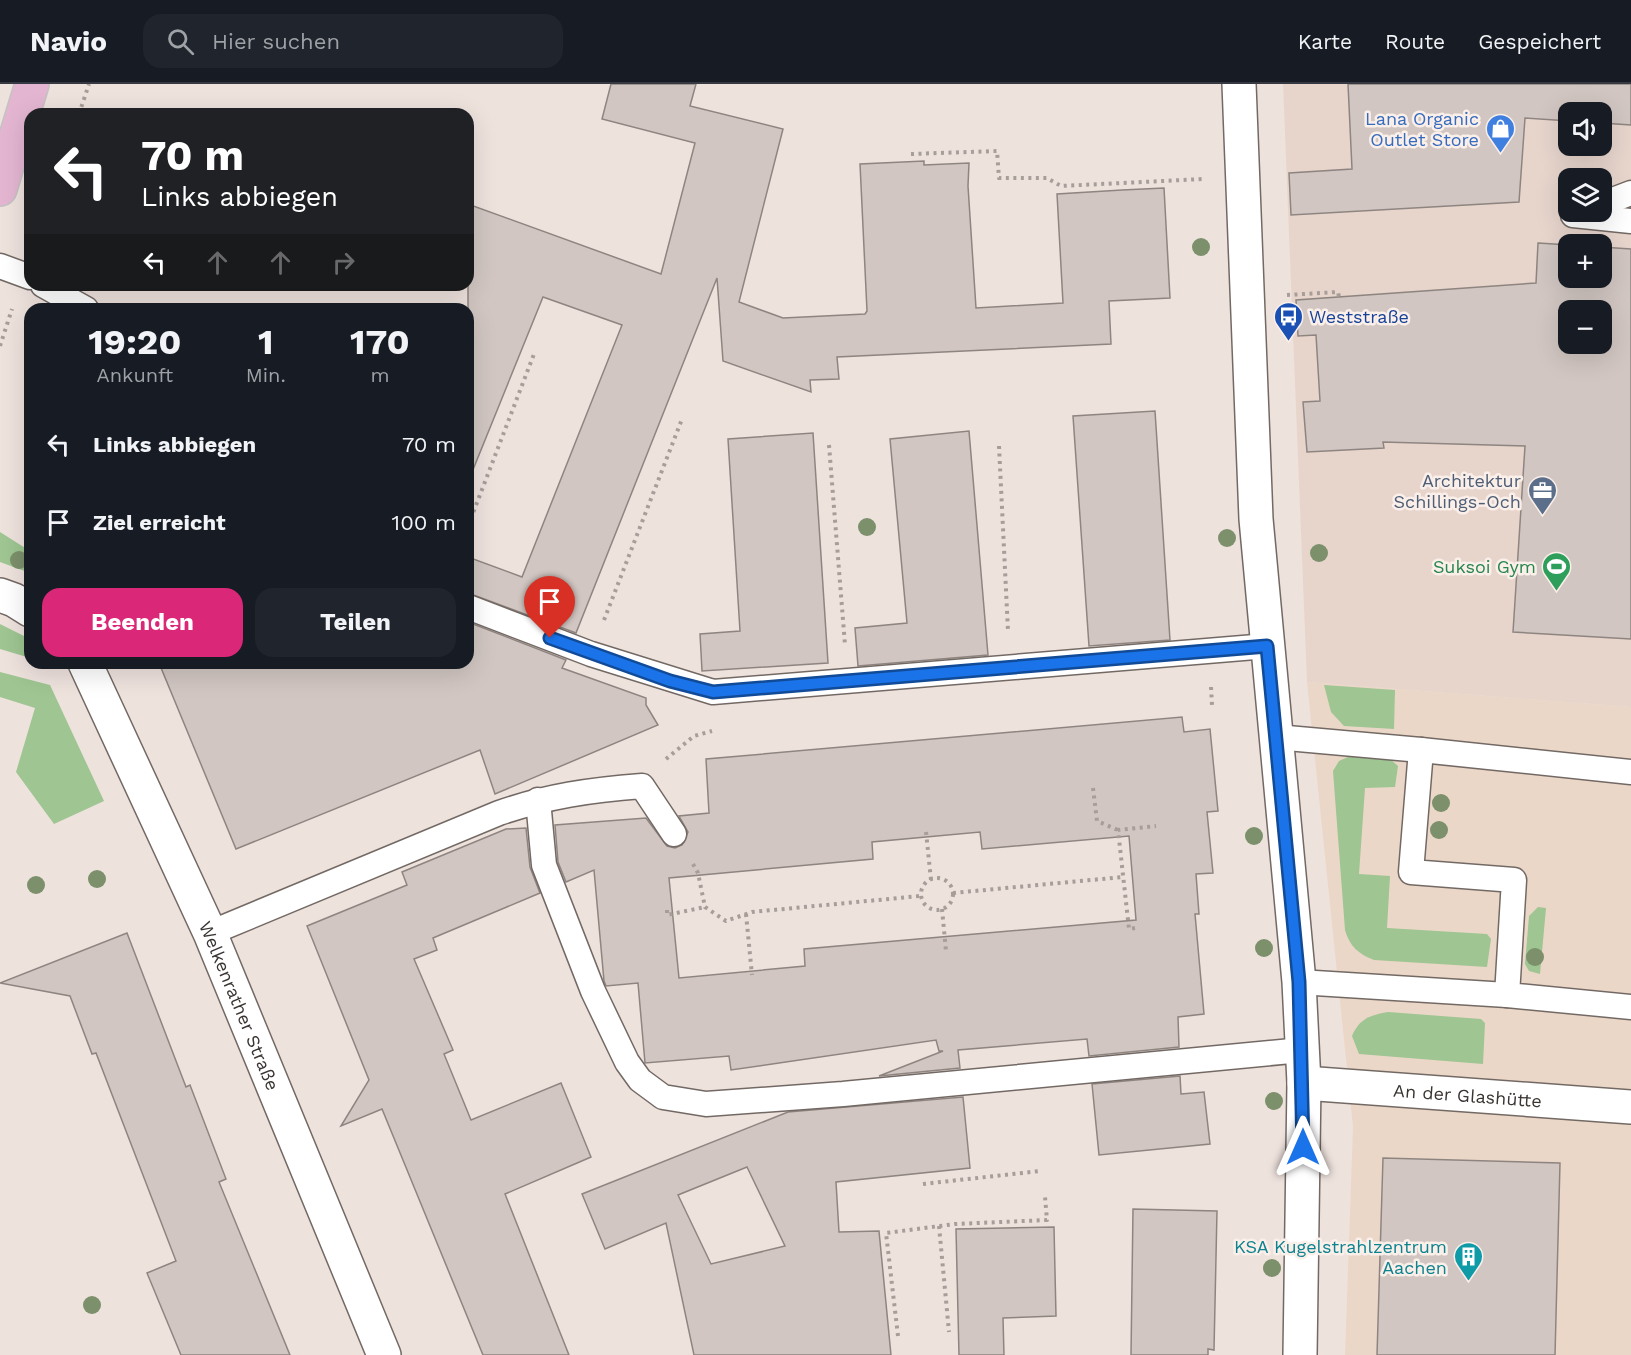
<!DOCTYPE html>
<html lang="de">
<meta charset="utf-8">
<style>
body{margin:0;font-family:"Work Sans",sans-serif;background:#20242c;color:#f1f3f6;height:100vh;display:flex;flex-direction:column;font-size:22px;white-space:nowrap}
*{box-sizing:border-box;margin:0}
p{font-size:20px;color:#9ea1a6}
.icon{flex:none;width:33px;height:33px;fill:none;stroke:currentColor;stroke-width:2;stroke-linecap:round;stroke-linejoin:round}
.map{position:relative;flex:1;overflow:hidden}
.drawer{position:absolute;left:24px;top:219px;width:450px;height:366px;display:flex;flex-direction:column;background:#171b24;border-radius:18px;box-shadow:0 6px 24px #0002}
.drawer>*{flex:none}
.guide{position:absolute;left:24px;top:24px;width:450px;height:183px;border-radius:18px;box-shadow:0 6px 24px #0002;background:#202124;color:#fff;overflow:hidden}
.buttons{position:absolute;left:1558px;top:18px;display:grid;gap:12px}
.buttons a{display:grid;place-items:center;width:54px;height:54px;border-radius:12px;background:#171b24;box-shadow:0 6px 24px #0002;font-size:30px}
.pin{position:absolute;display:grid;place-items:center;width:51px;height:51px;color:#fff;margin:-62px -26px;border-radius:50% 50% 50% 0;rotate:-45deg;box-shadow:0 0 6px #0007}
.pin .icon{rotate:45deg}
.me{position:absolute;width:66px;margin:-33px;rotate:0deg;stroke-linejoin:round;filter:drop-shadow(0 0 4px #0008)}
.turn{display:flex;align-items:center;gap:21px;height:126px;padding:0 18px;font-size:27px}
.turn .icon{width:78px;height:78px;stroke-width:2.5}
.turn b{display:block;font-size:42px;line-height:51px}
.lanes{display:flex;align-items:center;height:57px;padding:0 18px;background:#0003;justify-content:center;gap:30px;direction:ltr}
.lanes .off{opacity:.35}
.eta{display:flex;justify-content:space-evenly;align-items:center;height:102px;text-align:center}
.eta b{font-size:36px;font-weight:700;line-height:42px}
.button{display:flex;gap:12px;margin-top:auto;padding:12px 18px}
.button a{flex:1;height:69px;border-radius:18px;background:#db2777;color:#fff;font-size:24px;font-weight:700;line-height:69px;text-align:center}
.button a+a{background:#20242c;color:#f1f3f6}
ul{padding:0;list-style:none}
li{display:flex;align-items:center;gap:18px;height:78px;padding:0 18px}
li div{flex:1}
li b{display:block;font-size:22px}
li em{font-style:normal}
header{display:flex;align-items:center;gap:36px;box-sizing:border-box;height:84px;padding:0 30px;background:#171b24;border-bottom:2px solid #363941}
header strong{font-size:28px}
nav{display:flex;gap:33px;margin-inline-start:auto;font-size:21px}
.search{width:420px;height:54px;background:#20242c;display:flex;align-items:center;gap:15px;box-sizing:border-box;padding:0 21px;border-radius:18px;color:#9ea1a6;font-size:22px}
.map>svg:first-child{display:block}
</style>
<header>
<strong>Navio</strong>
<div class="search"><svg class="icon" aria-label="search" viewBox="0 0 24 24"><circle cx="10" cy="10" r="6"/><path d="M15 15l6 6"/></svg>Hier suchen</div>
<nav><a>Karte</a><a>Route</a><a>Gespeichert</a></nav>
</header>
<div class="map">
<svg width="1631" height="1271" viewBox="0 0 1631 1271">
<rect width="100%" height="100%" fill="#eee2dd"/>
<path fill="#ebd7c8" d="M1307,598L1631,623V1271H1345L1353,1043Z"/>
<path fill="#e7d5cc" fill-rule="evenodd" d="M1283,0H1631V623L1307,598ZM1569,28H1602V62H1569ZM1569,94H1602V128H1569ZM1569,160H1602V194H1569ZM1569,226H1602V260H1569Z"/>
<g fill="#9ec592">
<path d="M0,448L30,467V489L0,478Z"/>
<path d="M0,540L30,555V574L0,565Z"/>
<path d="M0,588L50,601L104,717L54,740L16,688L35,624L0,613Z"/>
<path d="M1324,601L1395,606L1394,645L1344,642L1331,628Z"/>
<path d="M1350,672L1390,675L1398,682L1395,703L1365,704L1359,790L1390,792L1387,844L1487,850L1491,855L1487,883L1374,876C1359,870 1350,863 1345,846L1333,687L1339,677Z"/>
<path d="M1538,823L1546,824L1540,890L1529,887L1525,880L1529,832Z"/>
<path d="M1388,928L1481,935L1485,939L1483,980L1359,970L1352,952C1359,935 1370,931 1388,928Z"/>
</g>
<g fill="#d1c6c1" stroke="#8f8580" stroke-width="1.5" fill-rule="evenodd">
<path d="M611,0H696L690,22L783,45L739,218L783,234L865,230L867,227L860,80L924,77V81L969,79L968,102L976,224L1063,219L1057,110L1122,106L1164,104L1170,214L1109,217L1111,260L837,273L839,295L810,296L811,308L723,277L717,194L576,549L468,509V473L522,493L622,241L543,213L468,398V120L661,190L695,59L602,35Z"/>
<path d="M1348,0H1631V41L1602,39V28H1569V37L1525,34L1519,118L1291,131L1289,89L1352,85Z"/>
<path d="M1538,159L1569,161V194H1602V163L1631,165V555L1513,548L1525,362L1383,358L1384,364L1307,368L1303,318L1320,317L1316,251L1298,252L1296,216L1536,199ZM1569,226H1602V260H1569Z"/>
<path d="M1155,327L1170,556L1089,562L1073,332Z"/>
<path d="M969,347L988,571L858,582L855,544L907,539L890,355Z"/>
<path d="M813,349L828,579L702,587L700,550L740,547L728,355Z"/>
<path d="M468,538L566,576L562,584L646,614V621L658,641L495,710L480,666L236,765L159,579H468Z"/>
<path d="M1182,633L1184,648L1210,645L1218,727L1207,728L1213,789L1196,790L1199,830H1195L1204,930L1178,933L1179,963L1089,972L1087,955L958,966L960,984L879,992L943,967H939L936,956L731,986L729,972L645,979L638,899L606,902L604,897L594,786L566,798L558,778L555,741L646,734L667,762L675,764L682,761L688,748L679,732L709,729L706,675ZM980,748L982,765L1129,752L1136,836L804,865L805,882L679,894L669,794L873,775L872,758Z"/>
<path d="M526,744L530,783L540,809L433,854L437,866L414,875L453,966L444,970L471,1036L561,999L591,1073L505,1110L569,1271H483L382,1025L341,1042L369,996L307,842L407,801L402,788L506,745Z"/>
<path d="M127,849L186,1003L190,1001L226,1095L219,1098L290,1271H181L147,1189L176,1177L96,969L92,970L70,912L0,899Z"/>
<path d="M1180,992L1181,1010L1204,1008L1210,1060L1099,1071L1092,1000Z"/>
<path d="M963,1013L970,1084L836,1098L839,1148L879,1147L891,1271H694L666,1139L605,1165L582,1110L788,1028ZM747,1083L785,1162L711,1180L678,1111Z"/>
<path d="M1383,1074L1560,1079L1555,1271H1377Z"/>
<path d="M1133,1125L1217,1127L1214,1266L1208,1265V1271H1131Z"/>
<path d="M1054,1143L1056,1232L1003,1234L1004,1271H959L956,1145Z"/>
</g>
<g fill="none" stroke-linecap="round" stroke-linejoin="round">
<defs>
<g id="service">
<path d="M1602,120L1631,109"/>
<path d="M1573,131L1631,137"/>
<path d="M0,182L30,193"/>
<path d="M43,201L86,225"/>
<path d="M468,523L591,570L713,608L1267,562"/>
<path d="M1276,653L1421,666"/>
<path d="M1631,688L1421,666L1411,788L1514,796L1507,911L1631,923"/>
<path d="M538,716L544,781L593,907L627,978L640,996L663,1013L706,1020L843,1010L1302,966"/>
<path d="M210,849L499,729C548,712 590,706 642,702L674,750"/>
<path d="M1299,898L1507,911"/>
</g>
<g id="minor">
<path d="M1239,0L1256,435L1299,898L1304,999L1300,1271"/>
<path d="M0,511L14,516L30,526"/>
<path id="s1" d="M85,579L210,849L384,1271"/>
<path id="s2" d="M1304,999L1631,1023"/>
</g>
<path id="primary" d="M0,105L32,0"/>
</defs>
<use href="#service" stroke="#736964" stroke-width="27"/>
<use href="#minor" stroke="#736964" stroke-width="36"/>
<use href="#primary" stroke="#c4c2c2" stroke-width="36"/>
<g stroke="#a79e9a" stroke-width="4" stroke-dasharray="3 4.5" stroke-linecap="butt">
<path d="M79,30L89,0"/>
<path d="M911,70L997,67L999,94H1047L1061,102L1203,95"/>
<path d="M1287,211L1338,208L1339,213"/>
<path d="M0,262L12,225"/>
<path d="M829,361L845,561"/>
<path d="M999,362L1008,547"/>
<path d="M468,442L534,270"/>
<path d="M604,536L682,335"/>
<path d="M1211,603L1212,621"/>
<path d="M666,675L694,652L712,647"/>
<path d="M1093,704L1097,737L1118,746"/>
<path d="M926,748L931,796"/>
<path d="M693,780L698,789L705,823L726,837L752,828L920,812"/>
<circle cx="937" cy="810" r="16"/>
<path d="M953,809L1123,793"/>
<path d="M942,825L946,867"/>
<path d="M667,826V831L705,823"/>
<path d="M746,830L752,891"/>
<path d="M1135,844L1129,845L1118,746L1156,742"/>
<path d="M923,1100L1040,1087"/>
<path d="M939,1142L949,1248"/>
<path d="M898,1252L886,1149L955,1140L1047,1136L1045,1113"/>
</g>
<use href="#service" stroke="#fff" stroke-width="24"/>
<use href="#minor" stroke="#fff" stroke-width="33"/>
<use href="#primary" stroke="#e3b5d1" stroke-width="33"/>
</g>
<g fill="#7c906b">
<circle cx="1201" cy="163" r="9"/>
<circle cx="867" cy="443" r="9"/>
<circle cx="1227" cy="454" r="9"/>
<circle cx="1319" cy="469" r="9"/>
<circle cx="19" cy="476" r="9"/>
<circle cx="1441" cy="719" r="9"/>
<circle cx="1439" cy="746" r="9"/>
<circle cx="1254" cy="752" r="9"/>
<circle cx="97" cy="795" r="9"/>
<circle cx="36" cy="801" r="9"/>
<circle cx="1264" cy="864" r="9"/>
<circle cx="1535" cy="873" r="9"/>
<circle cx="1274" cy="1017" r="9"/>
<circle cx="1272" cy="1184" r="9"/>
<circle cx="92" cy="1221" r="9"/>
</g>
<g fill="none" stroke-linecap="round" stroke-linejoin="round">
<defs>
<path id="route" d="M550,554L670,597L713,608L1267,562L1299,898L1303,1063"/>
</defs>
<use href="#route" stroke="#114b97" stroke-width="15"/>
<use href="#route" stroke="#1a73e8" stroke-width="10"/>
</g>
<defs>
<symbol id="shop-pin" viewBox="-11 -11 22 30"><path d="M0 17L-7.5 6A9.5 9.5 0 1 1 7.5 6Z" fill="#3f7fe0" stroke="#fbefea"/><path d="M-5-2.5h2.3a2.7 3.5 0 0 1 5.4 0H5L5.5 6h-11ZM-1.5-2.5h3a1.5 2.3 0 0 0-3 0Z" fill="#fff"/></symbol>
<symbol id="bus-pin" viewBox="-11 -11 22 30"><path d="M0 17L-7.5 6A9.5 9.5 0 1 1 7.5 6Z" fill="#1a4fb4" stroke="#fbefea"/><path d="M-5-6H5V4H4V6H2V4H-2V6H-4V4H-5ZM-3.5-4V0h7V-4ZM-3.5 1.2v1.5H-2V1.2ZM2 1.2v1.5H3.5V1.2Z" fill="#fff"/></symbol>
<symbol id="office-pin" viewBox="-11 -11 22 30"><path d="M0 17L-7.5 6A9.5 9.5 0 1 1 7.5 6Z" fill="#5c6f8a" stroke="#fbefea"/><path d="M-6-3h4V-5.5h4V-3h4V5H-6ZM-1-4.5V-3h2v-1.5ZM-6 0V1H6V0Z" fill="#fff"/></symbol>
<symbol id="stadium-pin" viewBox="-11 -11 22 30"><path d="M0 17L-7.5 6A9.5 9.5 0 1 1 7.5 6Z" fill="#2e9e5b" stroke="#fbefea"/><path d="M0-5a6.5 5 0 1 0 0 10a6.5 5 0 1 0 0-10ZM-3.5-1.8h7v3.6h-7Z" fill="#fff"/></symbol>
<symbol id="building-pin" viewBox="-11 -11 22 30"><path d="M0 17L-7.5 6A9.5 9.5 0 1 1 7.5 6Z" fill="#0f9aa8" stroke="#fbefea"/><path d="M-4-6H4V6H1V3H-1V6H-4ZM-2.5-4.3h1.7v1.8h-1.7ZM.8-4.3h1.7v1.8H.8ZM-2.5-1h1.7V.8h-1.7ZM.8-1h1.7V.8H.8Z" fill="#fff"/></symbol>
</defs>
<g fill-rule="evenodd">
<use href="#shop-pin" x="1484" y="28" width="33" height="45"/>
<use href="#bus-pin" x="1272" y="216" width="33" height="45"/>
<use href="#office-pin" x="1526" y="390" width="33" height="45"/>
<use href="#stadium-pin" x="1540" y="466" width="33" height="45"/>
<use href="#building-pin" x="1452" y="1156" width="33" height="45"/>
</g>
<g text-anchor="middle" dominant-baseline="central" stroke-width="5" stroke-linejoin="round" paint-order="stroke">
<g font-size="18" fill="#366cbe" stroke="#fbefea" text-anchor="end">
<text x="1479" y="34">Lana Organic<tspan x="1479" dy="21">Outlet Store</tspan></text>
</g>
<g font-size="18" fill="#164399" stroke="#fbefea" text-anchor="start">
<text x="1309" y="232">Weststraße</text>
</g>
<g font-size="18" fill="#4e5e75" stroke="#fbefea" text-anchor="end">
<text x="1521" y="396">Architektur<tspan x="1521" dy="21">Schillings-Och</tspan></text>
</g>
<g font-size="18" fill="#27864d" stroke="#fbefea" text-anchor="end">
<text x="1536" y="482">Suksoi Gym</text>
</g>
<g font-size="18" fill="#3a3533" stroke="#fbefea">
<text stroke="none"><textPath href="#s1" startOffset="376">Welkenrather Straße</textPath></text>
<text stroke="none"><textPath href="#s2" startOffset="164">An der Glashütte</textPath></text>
</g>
<g font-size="18" fill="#0d838f" stroke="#fbefea" text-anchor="end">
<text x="1447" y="1162">KSA Kugelstrahlzentrum<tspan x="1447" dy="21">Aachen</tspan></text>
</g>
</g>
</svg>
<div class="buttons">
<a><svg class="icon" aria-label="sound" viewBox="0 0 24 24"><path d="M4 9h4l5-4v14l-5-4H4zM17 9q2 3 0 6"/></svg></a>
<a><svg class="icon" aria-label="layers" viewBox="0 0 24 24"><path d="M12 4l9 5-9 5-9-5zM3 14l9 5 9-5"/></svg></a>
<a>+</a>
<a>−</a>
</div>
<div class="pin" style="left:550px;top:554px;background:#d93025"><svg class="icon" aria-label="arrive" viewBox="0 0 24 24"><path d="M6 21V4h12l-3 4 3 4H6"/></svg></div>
<svg class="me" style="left:1303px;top:1063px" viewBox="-20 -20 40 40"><path d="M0-17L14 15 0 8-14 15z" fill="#1a73e8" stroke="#fff" stroke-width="4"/></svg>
<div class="guide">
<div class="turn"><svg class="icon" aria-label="left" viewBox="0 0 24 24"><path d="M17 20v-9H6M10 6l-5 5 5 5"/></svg><div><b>70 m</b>Links abbiegen</div></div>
<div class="lanes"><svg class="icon" aria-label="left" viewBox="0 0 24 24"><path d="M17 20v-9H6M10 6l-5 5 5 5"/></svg><svg class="icon off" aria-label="ahead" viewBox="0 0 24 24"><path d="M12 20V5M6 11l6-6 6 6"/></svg><svg class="icon off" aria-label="ahead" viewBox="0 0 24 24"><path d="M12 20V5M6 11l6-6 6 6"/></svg><svg class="icon off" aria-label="right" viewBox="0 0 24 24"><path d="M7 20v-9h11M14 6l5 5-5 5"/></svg></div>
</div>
<section class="drawer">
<div class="eta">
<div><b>19:20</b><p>Ankunft</p></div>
<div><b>1</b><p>Min.</p></div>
<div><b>170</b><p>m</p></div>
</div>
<ul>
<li><svg class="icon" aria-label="left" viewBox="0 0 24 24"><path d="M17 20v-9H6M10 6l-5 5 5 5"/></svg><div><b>Links abbiegen</b></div><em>70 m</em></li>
<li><svg class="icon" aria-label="arrive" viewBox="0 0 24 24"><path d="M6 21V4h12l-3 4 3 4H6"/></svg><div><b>Ziel erreicht</b></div><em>100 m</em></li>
</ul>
<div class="button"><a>Beenden</a><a>Teilen</a></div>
</section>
</div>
